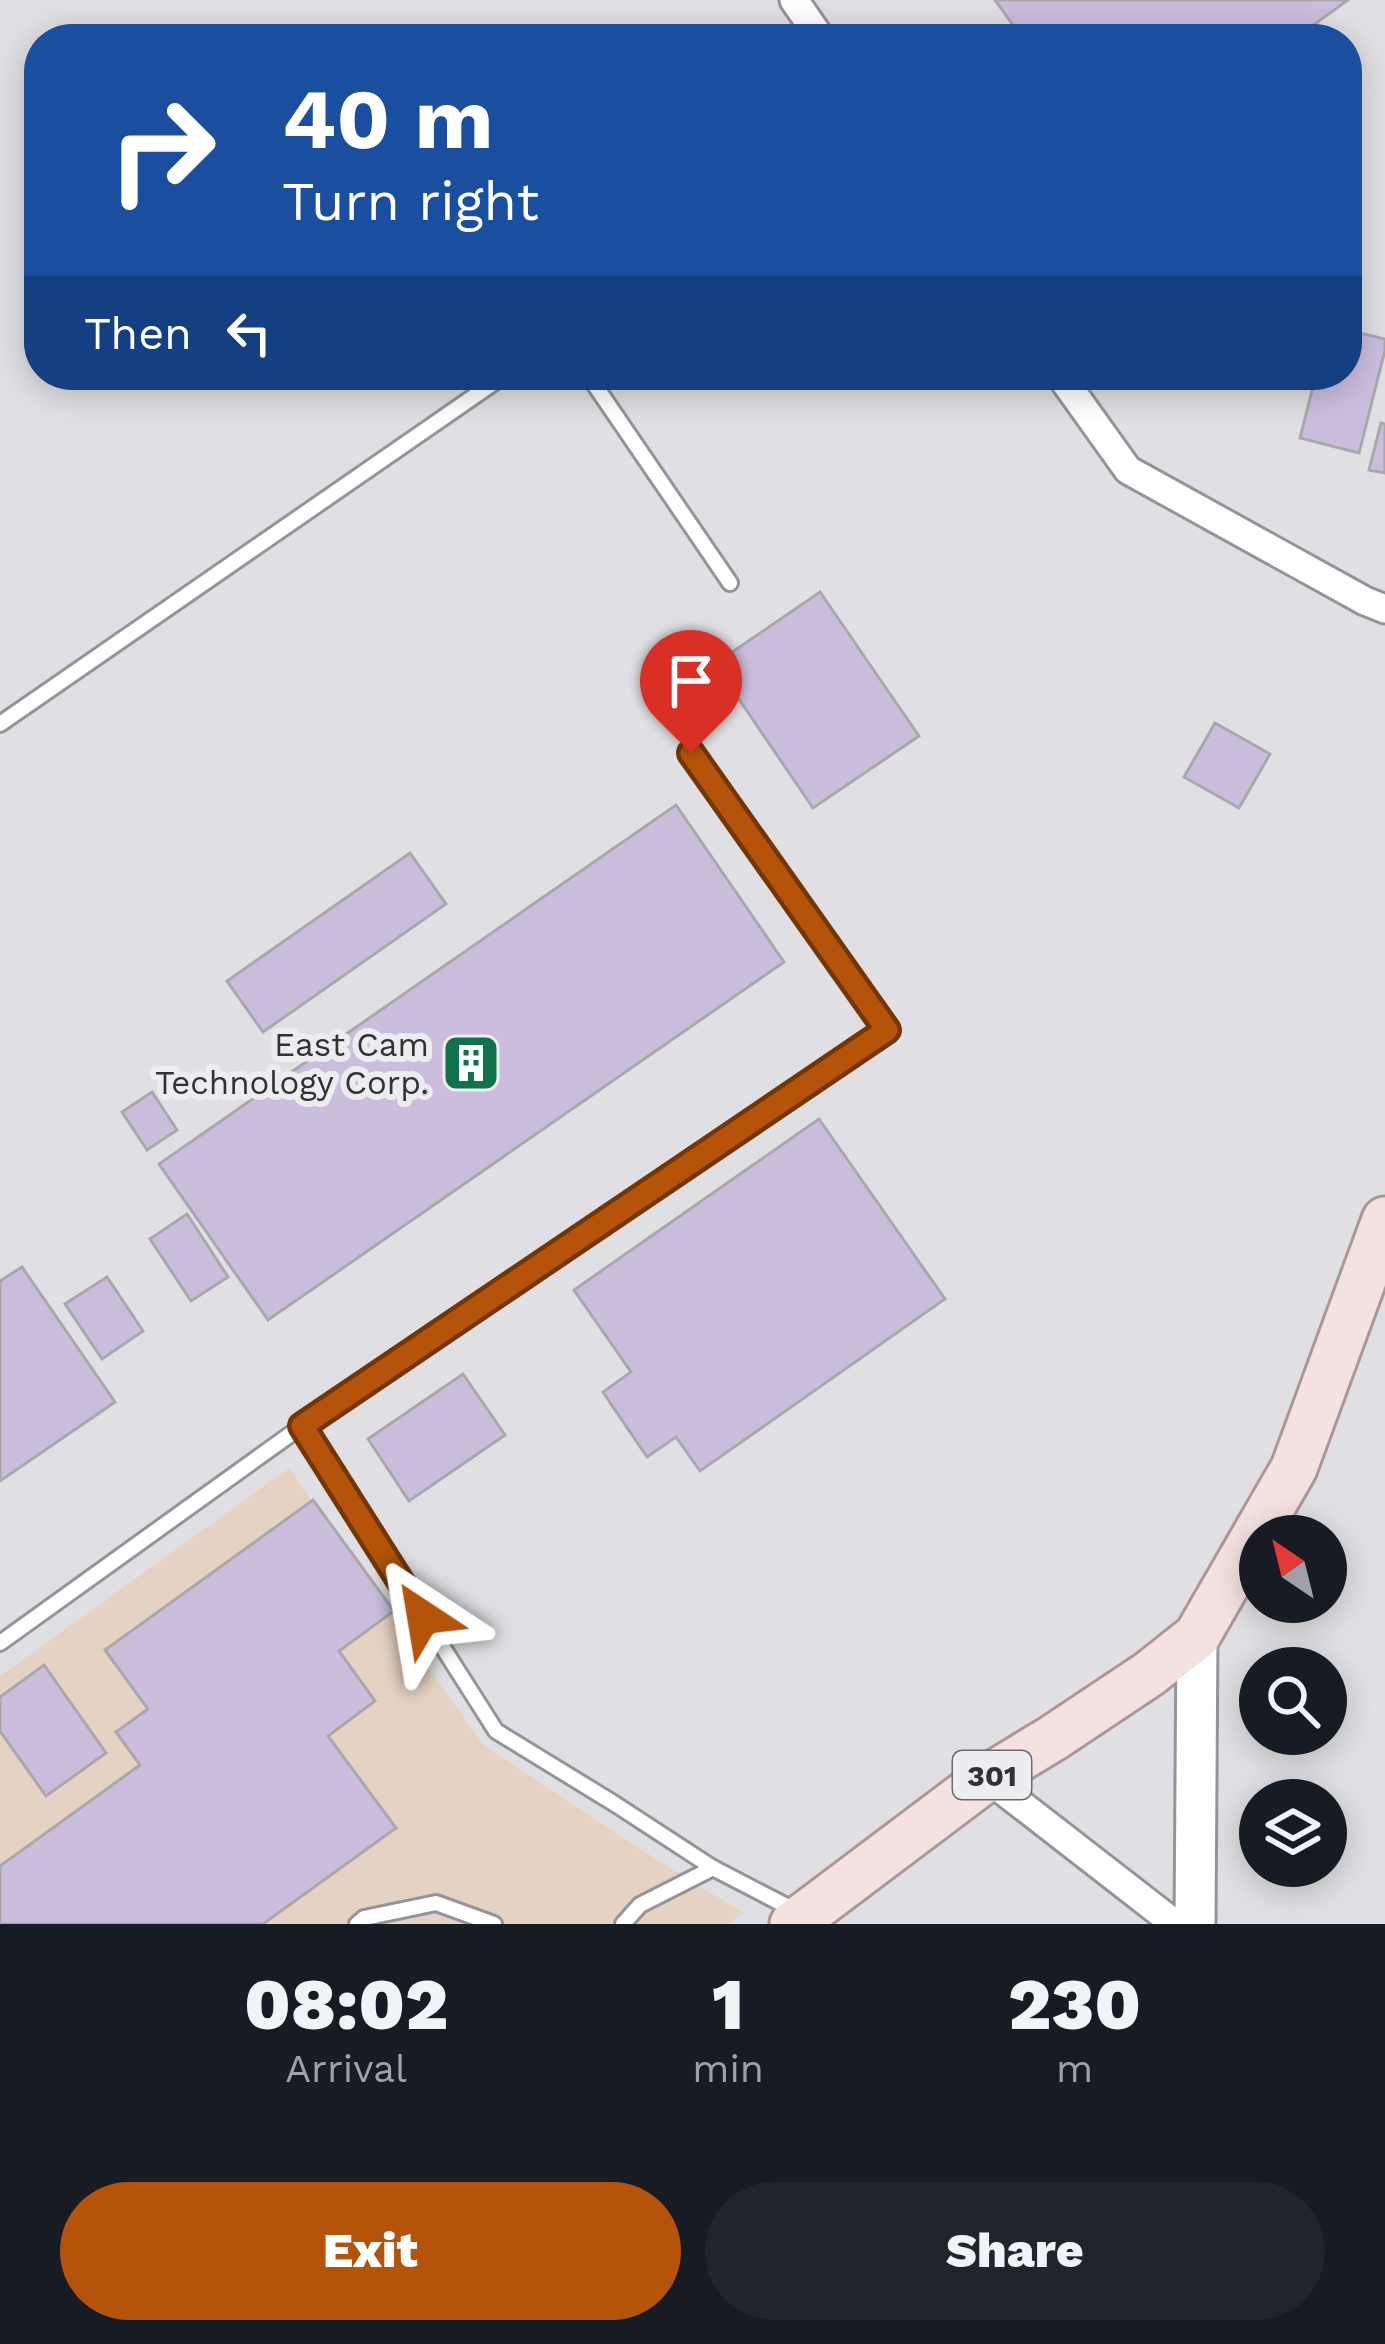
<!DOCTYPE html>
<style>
body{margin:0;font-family:"Work Sans",sans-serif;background:#20242c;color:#f1f3f6;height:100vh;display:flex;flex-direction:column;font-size:45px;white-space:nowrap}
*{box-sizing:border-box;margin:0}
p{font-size:39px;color:#9ea1a6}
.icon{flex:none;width:66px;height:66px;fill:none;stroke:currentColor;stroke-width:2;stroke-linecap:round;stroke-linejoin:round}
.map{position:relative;height:1924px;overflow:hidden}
.details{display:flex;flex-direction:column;background:#171b24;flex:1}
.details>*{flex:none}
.banner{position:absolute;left:24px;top:24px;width:1338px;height:366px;border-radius:48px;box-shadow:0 6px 30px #0003;background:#1a4fa0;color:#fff;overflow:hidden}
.needle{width:78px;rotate:325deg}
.controls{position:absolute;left:1239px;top:1515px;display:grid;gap:24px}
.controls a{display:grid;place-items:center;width:108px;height:108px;border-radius:50%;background:#171b24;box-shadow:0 6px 30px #0003;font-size:60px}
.pin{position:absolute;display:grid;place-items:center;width:102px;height:102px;color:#fff;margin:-123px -51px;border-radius:50% 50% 50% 0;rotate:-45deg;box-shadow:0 0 12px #0007}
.pin .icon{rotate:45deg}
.me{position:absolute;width:132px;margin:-66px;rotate:327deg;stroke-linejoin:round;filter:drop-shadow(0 0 9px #0008)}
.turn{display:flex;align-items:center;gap:42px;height:252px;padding:0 60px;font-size:54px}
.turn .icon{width:156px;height:156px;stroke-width:2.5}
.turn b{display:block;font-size:84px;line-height:102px}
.then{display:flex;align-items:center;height:114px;padding:0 60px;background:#0003;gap:24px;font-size:45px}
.eta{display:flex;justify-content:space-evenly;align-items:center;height:204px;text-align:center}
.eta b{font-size:72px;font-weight:800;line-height:84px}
.cta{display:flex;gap:24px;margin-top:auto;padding:24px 60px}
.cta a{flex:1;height:138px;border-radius:72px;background:#b45309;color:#fff;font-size:48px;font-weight:800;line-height:138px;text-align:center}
.cta a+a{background:#20242c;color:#f1f3f6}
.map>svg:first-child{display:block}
</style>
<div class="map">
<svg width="1385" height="1924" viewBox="0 0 1385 1924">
<rect width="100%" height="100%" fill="#e0e0e4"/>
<path fill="#e6d2c3" d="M289,1468L483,1745L671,1869L744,1913L728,1924H0V1676Z"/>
<g fill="#cbbedd" stroke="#aaa8ac" stroke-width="3">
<path d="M995,0H1348L1294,39H1023Z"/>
<path d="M1347,330L1385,339V350L1359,453L1300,438L1316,375H1347Z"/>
<path d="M1381,423L1385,424V473L1369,470Z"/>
<path d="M820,592L919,736L813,808L715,664Z"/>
<path d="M1215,723L1270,754L1239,808L1184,777Z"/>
<path d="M676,805L784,962L268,1320L159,1164Z"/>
<path d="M410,853L446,904L263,1032L227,981Z"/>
<path d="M152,1092L177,1130L147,1150L122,1112Z"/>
<path d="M819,1119L945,1299L700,1471L676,1437L647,1457L603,1392L631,1372L574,1290Z"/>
<path d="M187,1214L228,1277L191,1301L150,1239Z"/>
<path d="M22,1267L115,1402L0,1481V1281Z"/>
<path d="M107,1277L143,1331L102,1359L65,1304Z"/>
<path d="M463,1374L505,1435L409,1501L368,1439Z"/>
<path d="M313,1500L394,1611L339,1651L375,1701L328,1736L396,1828L263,1924H0V1866L140,1765L116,1732L148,1709L105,1650Z"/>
<path d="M44,1665L106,1753L46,1796L0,1731V1697Z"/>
</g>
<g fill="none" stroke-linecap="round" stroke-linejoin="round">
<defs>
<g id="lane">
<path d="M588,375L730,583"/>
<path d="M0,724L505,375"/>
<path d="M691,753L888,1030L302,1426L496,1731L615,1804L713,1868L796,1911"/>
<path d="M0,1643L302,1426"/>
<path d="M357,1924L364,1918L436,1903L494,1924"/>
<path d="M623,1924L640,1905L713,1868"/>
</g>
<g id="street">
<path d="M794,0L821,39"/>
<path d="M1060,375L1128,470L1365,601L1385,609"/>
<path d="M987,1778L1175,1924"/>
</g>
<path id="secondary" d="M1195,1924L1197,1636"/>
<path id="primary" d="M793,1924L987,1778L1053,1738L1149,1674L1197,1636L1294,1468L1385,1220"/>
</defs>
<use href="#lane" stroke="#959599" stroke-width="20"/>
<use href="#street" stroke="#959599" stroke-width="33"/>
<use href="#secondary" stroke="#959599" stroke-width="45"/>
<use href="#primary" stroke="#ac9796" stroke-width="51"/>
<use href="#lane" stroke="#fff" stroke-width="14"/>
<use href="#street" stroke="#fff" stroke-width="27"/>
<use href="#secondary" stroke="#fff" stroke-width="39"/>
<use href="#primary" stroke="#f4e2e0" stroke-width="45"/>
</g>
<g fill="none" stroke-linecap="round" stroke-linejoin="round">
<defs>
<path id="route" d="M423,1617L302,1426L887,1030L691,753"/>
</defs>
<use href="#route" stroke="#753606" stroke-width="30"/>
<use href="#route" stroke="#b45309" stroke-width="21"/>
</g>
<defs>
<symbol id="building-square" viewBox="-11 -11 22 22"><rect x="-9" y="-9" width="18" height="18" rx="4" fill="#10744b" stroke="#ededf1"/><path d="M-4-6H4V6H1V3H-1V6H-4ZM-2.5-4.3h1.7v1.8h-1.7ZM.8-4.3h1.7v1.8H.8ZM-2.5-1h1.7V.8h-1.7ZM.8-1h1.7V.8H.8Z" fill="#fff"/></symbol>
</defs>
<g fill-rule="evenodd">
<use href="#building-square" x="438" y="1030" width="66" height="66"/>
</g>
<g text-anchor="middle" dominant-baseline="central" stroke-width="12" stroke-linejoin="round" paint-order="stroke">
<rect fill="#ededf1" stroke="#6a6a6c" stroke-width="3" x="953" y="1751" width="78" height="48" rx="9"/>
<g font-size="30" font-weight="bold" fill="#323233">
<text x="992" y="1775">301</text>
</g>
<g font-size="33" fill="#323233" stroke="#ededf1" text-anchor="end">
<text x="429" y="1044">East Cam<tspan x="429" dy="38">Technology Corp.</tspan></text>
</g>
</g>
</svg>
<div class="controls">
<a><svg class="needle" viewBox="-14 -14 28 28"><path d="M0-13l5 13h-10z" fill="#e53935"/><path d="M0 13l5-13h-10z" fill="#9ea1a6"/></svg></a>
<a><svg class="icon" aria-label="search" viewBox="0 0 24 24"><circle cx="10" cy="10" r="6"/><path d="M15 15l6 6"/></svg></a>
<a><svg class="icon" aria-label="layers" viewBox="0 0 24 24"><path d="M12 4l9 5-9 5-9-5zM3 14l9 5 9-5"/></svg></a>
</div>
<div class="pin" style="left:691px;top:753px;background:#d93025"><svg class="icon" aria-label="arrive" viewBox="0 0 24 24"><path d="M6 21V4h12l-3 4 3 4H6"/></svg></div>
<svg class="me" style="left:423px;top:1617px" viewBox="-20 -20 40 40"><path d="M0-17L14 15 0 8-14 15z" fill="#b45309" stroke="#fff" stroke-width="4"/></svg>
<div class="banner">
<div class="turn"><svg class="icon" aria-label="right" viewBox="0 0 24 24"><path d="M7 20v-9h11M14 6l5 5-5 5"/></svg><div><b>40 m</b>Turn right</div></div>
<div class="then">Then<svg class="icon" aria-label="left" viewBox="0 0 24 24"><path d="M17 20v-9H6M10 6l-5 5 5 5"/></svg></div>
</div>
</div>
<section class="details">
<div class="eta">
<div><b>08:02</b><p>Arrival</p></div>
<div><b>1</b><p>min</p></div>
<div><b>230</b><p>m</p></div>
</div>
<div class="cta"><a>Exit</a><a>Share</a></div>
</section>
